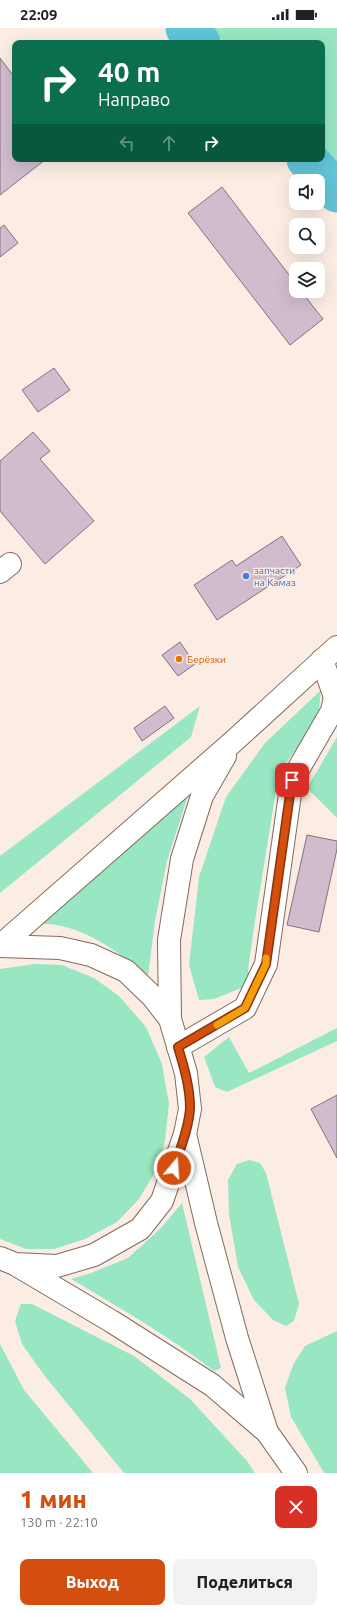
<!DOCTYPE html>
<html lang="ru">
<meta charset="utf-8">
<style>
body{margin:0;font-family:Ubuntu,sans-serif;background:#f2f2f2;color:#202124;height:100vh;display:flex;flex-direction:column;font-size:15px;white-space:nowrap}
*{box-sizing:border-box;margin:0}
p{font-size:13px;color:#757577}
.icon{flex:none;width:22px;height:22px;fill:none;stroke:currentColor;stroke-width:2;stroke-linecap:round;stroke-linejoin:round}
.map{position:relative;height:1445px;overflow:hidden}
.panel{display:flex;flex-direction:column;background:#fff;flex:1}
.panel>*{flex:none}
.banner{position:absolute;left:12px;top:12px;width:313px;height:122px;border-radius:8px;box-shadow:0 4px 16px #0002;background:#0b6e4f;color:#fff;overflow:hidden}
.tools{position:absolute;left:289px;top:146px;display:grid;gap:8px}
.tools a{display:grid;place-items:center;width:36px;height:36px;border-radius:8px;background:#fff;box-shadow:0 4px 16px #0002;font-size:20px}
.pin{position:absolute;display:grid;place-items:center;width:34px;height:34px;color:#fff;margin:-17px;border-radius:8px;box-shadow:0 2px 6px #0006}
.me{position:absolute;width:44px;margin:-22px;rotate:18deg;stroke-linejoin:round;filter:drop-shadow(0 0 3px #0008)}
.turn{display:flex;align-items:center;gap:14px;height:84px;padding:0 20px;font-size:18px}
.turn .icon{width:52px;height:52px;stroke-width:2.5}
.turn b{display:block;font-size:28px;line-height:34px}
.lanes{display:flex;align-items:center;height:38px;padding:0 20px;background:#0003;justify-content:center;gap:20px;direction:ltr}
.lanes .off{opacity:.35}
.round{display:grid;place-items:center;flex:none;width:42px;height:42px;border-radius:8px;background:#f2f2f2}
.head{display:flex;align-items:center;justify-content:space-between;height:68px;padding:0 20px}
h1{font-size:24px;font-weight:800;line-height:30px;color:#d34e0f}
.action{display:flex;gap:8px;margin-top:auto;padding:8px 20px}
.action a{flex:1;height:46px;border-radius:8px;background:#d34e0f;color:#fff;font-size:16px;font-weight:800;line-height:46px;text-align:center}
.action a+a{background:#f2f2f2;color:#202124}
.status{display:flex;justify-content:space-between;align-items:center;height:28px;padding:0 20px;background:#fff;direction:ltr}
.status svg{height:11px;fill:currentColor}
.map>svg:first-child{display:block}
</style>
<div class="status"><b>22:09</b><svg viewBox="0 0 49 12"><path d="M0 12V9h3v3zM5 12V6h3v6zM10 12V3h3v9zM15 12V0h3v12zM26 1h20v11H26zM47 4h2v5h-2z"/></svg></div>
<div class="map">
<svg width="337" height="1445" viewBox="0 0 337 1445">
<rect width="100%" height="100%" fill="#fcede4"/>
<g fill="#98e6c2">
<path d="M211,0H337V147L322,129V15H224Z"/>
<path d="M321,662L318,692L279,744L255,893L248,942L249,957L214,971L199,972L189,937L199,849L226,769L265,715Z"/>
<path d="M200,678L191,709L0,865V828Z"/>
<path d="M337,709V790L307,760Z"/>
<path d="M191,758L167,833L155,893L148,948C120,926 92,903 56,897C49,895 39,897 31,897Z"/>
<path d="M35,936L62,937L94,950L119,968L146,999L162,1036L169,1076L165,1112L158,1139L139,1171L117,1194L85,1211L54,1221H26L0,1211V941Z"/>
<path d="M337,1000V1013L227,1064L215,1059L204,1029L229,1009L249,1045Z"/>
<path d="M249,1132L260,1135L266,1145L299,1276L294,1293L286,1298L273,1292L254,1272L238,1239L229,1186L228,1152L237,1136Z"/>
<path d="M182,1175L221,1340L214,1343C169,1308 120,1280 71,1251L91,1245L128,1230L160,1201Z"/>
<path d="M21,1276H32L134,1328L190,1371L247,1433L255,1445H124L44,1347L22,1316L15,1293Z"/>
<path d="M337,1303V1445H324L291,1389L285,1360L294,1335L305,1318Z"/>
<path d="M0,1316L24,1362L93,1445H0Z"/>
</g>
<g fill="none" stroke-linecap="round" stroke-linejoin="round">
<g stroke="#62c4d8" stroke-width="41">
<path d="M186,0L200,15"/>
<path d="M307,131L337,164"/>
</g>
</g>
<g fill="#d1bcce" stroke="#847181">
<path d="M0,30L15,50V131H46L0,167Z"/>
<path d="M222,159L296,256V263H301L323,291L290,317L188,185Z"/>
<path d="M4,197L18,215L0,229V200Z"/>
<path d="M54,340L70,362L38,384L22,362Z"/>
<path d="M33,404L50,423L40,431L94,493L45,536L0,483V433Z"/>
<path d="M282,508L301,537L217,592L194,557L232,532L236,538Z"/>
<path d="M180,614L195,636L178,648L162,627Z"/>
<path d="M165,678L174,690L142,713L134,700Z"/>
<path d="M307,807L337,813V821L319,904L287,897Z"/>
<path d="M337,1067V1130L311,1081Z"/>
</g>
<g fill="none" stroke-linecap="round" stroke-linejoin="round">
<defs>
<g id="minor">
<path d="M0,544L10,536"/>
<path d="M178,1019L245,980L266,936L292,752L332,683L335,669L322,632"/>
</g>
<g id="major">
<path d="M0,918L60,920L91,927L126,943L152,968L170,991L186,1045L190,1081L185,1106L162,1173L140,1201L94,1227L57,1238L15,1236L0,1230"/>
<path d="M0,918L235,712L337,619"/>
<path d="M170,991L169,912L182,831L202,768L225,728"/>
<path d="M185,1106L206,1195L237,1310L267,1404"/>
<path d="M18,1238L111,1293L212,1357L267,1404L296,1445"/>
</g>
</defs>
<use href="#minor" stroke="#816b5f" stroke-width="24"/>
<use href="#major" stroke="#816b5f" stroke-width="24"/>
<use href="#minor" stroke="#fff" stroke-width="22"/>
<use href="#major" stroke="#fff" stroke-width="22"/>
</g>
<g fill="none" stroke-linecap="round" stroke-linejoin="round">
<defs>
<path id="route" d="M174,1140C180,1121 189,1100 190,1080C190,1059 184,1039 178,1019L245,980L266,936L292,752"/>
</defs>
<use href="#route" stroke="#89330a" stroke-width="10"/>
<use href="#route" stroke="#d34e0f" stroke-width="7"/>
<path stroke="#f59e0b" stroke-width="7" d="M217,997L245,980L266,936V930"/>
</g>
<circle fill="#3f7fe0" stroke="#fcede4" stroke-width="1.5" cx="246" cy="548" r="4"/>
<circle fill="#e8710a" stroke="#fcede4" stroke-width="1.5" cx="179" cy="631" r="4"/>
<g text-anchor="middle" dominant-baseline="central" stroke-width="3" stroke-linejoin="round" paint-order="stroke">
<g font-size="10" fill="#366cbe" stroke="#fcede4" text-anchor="start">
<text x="254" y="542">запчасти<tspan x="254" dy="12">на Камаз</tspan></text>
</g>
<g font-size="10" fill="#c56008" stroke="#fcede4" text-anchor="start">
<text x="187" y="631">Берёзки</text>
</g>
</g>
</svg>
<div class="tools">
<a><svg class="icon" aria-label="sound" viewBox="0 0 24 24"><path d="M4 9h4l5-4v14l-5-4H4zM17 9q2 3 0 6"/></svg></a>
<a><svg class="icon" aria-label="search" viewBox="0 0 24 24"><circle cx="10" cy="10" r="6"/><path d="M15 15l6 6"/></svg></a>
<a><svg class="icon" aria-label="layers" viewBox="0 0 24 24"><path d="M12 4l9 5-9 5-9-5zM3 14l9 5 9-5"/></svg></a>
</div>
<div class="pin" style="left:292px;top:752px;background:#d93025"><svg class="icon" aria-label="arrive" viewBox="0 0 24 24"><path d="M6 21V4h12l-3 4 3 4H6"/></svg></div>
<svg class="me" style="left:174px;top:1140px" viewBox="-20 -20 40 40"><circle r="17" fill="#d34e0f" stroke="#fff" stroke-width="3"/><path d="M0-11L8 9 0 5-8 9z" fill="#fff"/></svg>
<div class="banner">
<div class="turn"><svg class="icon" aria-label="right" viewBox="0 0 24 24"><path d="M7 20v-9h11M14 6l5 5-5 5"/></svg><div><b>40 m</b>Направо</div></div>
<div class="lanes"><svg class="icon off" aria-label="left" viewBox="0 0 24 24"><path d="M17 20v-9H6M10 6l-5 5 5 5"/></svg><svg class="icon off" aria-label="ahead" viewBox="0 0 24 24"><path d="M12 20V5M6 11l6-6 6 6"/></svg><svg class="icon" aria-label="right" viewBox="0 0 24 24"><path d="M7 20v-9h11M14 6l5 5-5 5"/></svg></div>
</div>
</div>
<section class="panel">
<div class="head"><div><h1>1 мин</h1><p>130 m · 22:10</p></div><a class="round" style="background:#d93025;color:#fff"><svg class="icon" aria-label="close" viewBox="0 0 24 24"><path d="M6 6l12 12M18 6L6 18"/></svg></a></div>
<div class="action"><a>Выход</a><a>Поделиться</a></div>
</section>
